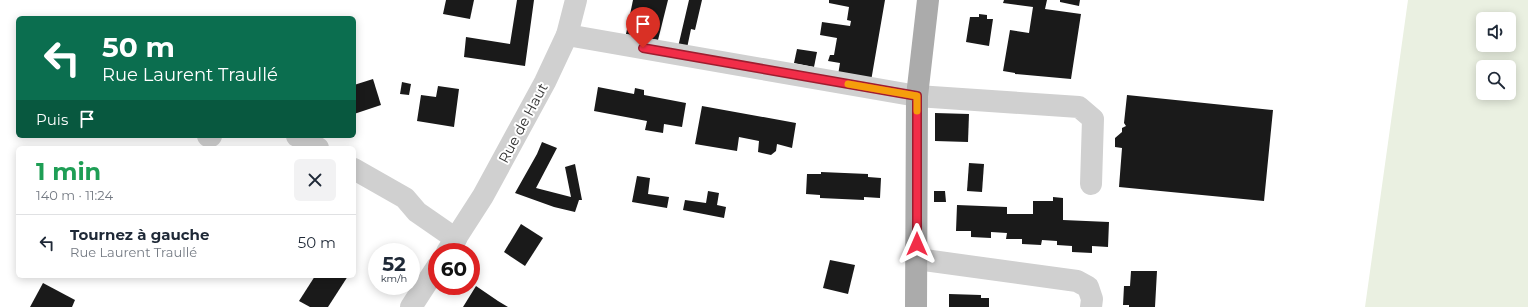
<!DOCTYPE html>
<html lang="fr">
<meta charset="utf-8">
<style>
body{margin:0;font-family:Montserrat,sans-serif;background:#f2f2f3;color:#1f2937;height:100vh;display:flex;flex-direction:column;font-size:15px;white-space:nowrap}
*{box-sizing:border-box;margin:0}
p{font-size:13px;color:#747a83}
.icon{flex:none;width:22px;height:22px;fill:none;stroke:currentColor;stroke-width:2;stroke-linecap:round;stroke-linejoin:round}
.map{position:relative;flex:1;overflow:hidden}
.panel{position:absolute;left:16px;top:146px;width:340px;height:132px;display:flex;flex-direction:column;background:#fff;border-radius:6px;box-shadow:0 2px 10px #0003}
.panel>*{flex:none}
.top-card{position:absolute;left:16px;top:16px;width:340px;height:122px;border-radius:6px;box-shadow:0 2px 10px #0003;background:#0b6e4f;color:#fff;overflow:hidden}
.buttons{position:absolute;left:1476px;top:12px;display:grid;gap:8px}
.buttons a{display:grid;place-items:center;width:40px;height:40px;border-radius:6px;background:#fff;box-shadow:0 2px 10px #0003;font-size:20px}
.speed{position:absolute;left:368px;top:243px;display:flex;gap:8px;font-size:20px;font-weight:700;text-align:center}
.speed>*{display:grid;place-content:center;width:52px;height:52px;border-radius:50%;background:#fff;box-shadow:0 2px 10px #0003;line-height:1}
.speed small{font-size:10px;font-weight:400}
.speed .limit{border:6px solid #d22;background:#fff;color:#111}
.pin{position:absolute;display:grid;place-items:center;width:34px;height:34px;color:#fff;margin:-41px -17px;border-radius:50% 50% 50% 0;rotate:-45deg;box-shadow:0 0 4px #0007}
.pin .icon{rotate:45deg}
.me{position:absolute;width:44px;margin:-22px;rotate:0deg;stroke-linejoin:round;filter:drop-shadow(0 0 3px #0008)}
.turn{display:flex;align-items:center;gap:14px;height:84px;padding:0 20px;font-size:18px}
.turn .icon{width:52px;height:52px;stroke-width:2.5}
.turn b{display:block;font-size:28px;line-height:34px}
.then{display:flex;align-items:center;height:38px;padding:0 20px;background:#0003;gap:8px;font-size:15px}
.round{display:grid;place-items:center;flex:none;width:42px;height:42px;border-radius:6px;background:#f2f2f3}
.summary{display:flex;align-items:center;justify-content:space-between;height:68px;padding:0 20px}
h1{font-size:24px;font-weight:700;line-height:30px;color:#1e9e55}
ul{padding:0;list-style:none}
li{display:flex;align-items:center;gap:12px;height:56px;padding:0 20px;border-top:1px solid #e0e1e3}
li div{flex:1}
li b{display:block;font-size:15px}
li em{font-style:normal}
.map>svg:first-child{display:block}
</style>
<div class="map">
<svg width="1528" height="307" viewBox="0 0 1528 307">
<rect width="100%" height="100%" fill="#fff"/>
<path fill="#eaf0e1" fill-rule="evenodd" d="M1408,0H1528V307H1365ZM1483,19H1509V45H1483ZM1483,67H1509V93H1483Z"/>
<g fill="#1a1a1a">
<path d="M446,0H474L470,19L443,14Z"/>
<path d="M517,0H534L525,66L464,57L466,37L510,44Z"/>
<path d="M633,0H668L658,40L626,34Z"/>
<path d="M689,0H702L695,30L691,29L687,48L678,47Z"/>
<path d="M829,0H885L871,81L838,75L840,63L828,61L830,55H834L837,38L820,35L822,22L850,26L851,21L847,20L849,7L829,3Z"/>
<path d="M1004,0H1047L1045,9L1081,14L1071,79L1015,74V73L1003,71L1010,30L1029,33L1033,7L1003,3Z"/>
<path d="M1060,0H1080L1079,6L1060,2Z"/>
<path d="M979,14L987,15V19H993L989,46L966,42L970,17H979Z"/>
<path d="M797,49L817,52L814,67L794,63Z"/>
<path d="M373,79L381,105L354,114V85Z"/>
<path d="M402,82L411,84L409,95L400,94Z"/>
<path d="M438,86L459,89L454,127L417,121L421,95L436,97Z"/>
<path d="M598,87L634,94L635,88L644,90V95L686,103L682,127L664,124L663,133L645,130L647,121L594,111Z"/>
<path d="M1127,95L1273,110L1264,201L1119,187L1122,148L1115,147V138L1122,132V128L1126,126L1124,123Z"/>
<path d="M702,106L796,123L792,148L777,144L776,151L771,155L758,152L759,141L739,137L737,151L695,144Z"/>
<path d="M935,113L969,114L968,142L935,141Z"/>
<path d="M542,142L557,148L536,188L571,197L565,167L575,164L582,200H579L575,212L554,207L515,193L537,154Z"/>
<path d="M969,163L984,164L982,192L967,191Z"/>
<path d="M821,172L868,174V177L881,178L880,198L864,197V200L820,198V195L806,194L807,174H821Z"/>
<path d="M637,176L650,178L648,194L669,197L667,208L632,202Z"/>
<path d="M708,191L719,193L717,205L726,207L724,218L683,210L685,200L706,203Z"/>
<path d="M934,191H945L946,202H934Z"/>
<path d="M1053,197L1063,198V220L1109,222L1108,247L1092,246V253L1072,252V246L1057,245V241L1042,240L1041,245L1022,244V239H1006L1007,233L991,232V238L971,237V231H956L957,205L1007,207V214H1033V201H1053Z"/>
<path d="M521,224L543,238L525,266L504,252Z"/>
<path d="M830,260L855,265L848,294L823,288Z"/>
<path d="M1131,271H1157L1155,307H1129V305H1123L1124,286H1130Z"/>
<path d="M315,276H348L328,307H310L299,301Z"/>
<path d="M43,283L75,300L72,307H30Z"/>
<path d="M476,286L498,301L508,307H463Z"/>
<path d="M949,294L981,295V298H989V307H949Z"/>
</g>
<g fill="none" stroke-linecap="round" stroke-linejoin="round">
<g stroke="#d0d0d0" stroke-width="22">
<path d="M567,35L917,96L1079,107L1093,119L1091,184"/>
<path d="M208,136H211"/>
<path d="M297,136L318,148"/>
<path d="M354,169L405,198L417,212L456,239"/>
<path d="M447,252L483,196L545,82L567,35L576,0"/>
<path d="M917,259L1077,281L1088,287L1092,299L1091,307"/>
<path d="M411,307L437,267"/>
</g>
<path stroke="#ababab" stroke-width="22" d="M916,307L917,96L928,0"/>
</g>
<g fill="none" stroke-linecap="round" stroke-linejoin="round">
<defs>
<path id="route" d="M643,48L917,96V244"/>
</defs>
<use href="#route" stroke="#9d1d2f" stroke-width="10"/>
<use href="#route" stroke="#f12d48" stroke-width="7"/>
<path stroke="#f59e0b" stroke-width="7" d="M848,84L917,96V111"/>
</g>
<g text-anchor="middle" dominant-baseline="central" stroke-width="4" stroke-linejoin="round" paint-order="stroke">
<g font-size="14" fill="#333" stroke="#fff">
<text transform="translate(523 123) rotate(-62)">Rue de Haut</text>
</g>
</g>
</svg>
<div class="buttons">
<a><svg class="icon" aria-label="sound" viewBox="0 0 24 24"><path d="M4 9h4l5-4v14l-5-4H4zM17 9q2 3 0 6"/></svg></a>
<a><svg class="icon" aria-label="search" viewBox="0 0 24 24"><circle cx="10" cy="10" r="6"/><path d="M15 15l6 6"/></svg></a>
</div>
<div class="speed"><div>52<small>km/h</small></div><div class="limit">60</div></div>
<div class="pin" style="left:643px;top:48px;background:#d93025"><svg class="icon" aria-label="arrive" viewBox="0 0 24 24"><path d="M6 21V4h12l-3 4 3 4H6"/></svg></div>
<svg class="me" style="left:917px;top:244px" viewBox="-20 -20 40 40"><path d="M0-17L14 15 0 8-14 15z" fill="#f12d48" stroke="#fff" stroke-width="4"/></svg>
<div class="top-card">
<div class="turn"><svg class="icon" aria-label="left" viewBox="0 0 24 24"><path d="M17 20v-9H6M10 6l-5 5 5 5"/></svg><div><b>50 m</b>Rue Laurent Traullé</div></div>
<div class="then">Puis<svg class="icon" aria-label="arrive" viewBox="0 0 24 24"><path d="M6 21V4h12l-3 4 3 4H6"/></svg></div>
</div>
<section class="panel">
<div class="summary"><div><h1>1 min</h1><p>140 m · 11:24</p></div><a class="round"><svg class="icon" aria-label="close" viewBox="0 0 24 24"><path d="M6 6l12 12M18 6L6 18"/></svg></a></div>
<ul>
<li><svg class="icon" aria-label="left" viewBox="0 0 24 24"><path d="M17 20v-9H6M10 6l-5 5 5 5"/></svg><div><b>Tournez à gauche</b><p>Rue Laurent Traullé</p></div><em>50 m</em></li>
</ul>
</section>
</div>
